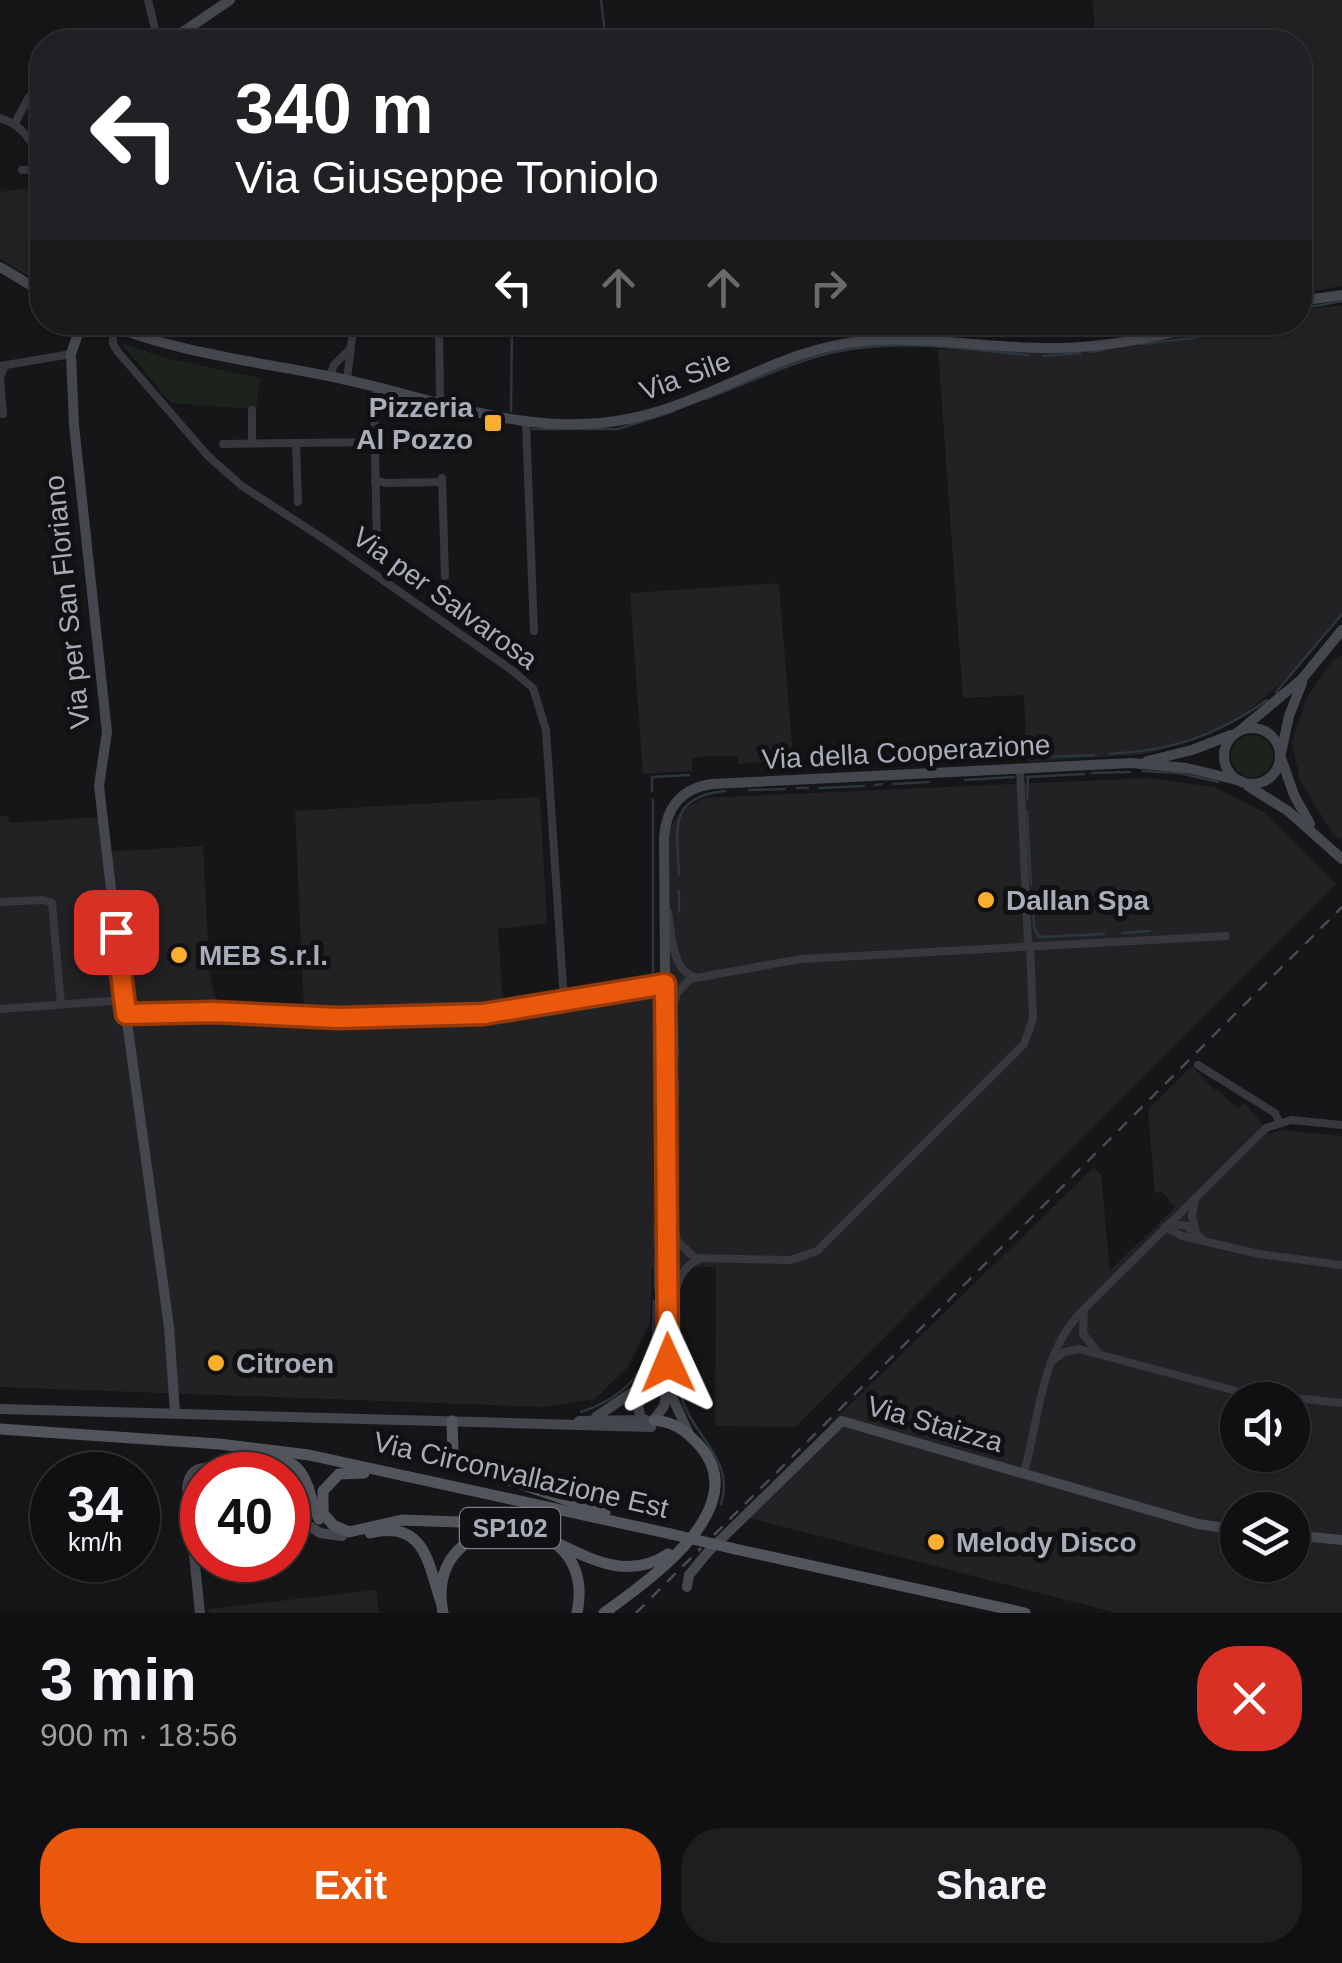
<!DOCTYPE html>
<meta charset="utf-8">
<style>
body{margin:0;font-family:Arial,sans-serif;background:#1e1e20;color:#f1f3f6;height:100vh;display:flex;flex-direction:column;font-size:38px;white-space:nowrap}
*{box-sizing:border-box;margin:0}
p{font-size:32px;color:#9c9d9f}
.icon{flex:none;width:55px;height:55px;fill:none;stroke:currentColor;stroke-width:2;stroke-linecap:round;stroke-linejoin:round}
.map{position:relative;height:1613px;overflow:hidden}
.panel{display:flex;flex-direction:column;background:#101012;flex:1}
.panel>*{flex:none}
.guide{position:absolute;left:30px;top:30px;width:1282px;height:305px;border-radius:40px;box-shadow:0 2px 8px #0004,0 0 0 2px #303032;background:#202124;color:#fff;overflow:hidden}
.controls{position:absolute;left:1220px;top:1382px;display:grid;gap:20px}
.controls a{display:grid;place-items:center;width:90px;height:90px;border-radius:50%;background:#101012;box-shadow:0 2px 8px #0004,0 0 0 2px #303032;font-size:50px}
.speed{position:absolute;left:30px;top:1452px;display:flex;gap:20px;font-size:50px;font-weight:700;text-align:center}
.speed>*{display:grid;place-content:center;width:130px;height:130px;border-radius:50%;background:#101012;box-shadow:0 2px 8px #0004,0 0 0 2px #303032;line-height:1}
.speed small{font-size:25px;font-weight:400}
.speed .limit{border:15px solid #d22;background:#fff;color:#111}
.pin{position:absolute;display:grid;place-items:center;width:85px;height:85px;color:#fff;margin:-42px;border-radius:20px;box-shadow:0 5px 15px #0006}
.me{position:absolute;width:110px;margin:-55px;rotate:359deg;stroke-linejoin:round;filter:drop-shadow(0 0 8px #0008)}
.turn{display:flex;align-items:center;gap:35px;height:210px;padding:0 40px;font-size:45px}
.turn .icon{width:130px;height:130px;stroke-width:2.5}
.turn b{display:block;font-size:70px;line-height:85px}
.lanes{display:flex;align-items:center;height:95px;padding:0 40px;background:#0003;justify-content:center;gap:50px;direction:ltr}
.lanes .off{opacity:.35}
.round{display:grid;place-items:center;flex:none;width:105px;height:105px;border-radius:40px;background:#1e1e20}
.head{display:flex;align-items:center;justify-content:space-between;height:170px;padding:0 40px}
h1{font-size:60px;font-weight:700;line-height:75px}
.button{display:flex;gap:20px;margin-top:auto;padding:20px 40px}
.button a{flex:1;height:115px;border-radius:40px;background:#ea580c;color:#fff;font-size:40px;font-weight:700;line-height:115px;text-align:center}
.button a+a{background:#1e1e20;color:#f1f3f6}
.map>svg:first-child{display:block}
</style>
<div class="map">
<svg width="1342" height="1613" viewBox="0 0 1342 1613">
<rect width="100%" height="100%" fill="#161618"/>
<g fill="#222225" fill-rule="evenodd">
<path d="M1093,0H1342V286L1300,293V42H1095Z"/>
<path d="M42,186V240L34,242L33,279L0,259V192Z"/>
<path d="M1342,305V612L1290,676L1241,717L1196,740L1146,754L1027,762L1024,695L963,698L938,349L1074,353L1182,336L1235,323L1300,322V310Z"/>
<path d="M779,583L793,759L738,764V756H710L692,758V771L643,774L630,593Z"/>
<path d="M1342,655V837L1340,839L1329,828L1300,780L1292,742L1306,699L1333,660Z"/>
<path d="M1149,778L1214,787L1265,813L1336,884L795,1427L715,1426L716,1267H652L650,1323L628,1367L595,1399L543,1407L0,1387V816H7L10,823L98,817L103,852L203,846L210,978L218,1006L304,1012L295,811L540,797L547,923L498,929L503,1008L552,1001L668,972L667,832L681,811L703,798Z"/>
<path d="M1192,1066L1216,1091L1218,1090L1238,1109L1245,1103L1270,1134L1281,1130L1342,1136V1613H1117L749,1518L811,1457L830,1424L1094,1167L1101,1175L1110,1271L1175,1207L1162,1192L1155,1193L1148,1110ZM1238,1400H1292V1455H1238ZM1238,1510H1292V1565H1238Z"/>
<path d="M376,1590L379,1613H209L208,1609Z"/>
</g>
<g fill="#1c231d">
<path d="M121,343L165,358L260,378L256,409L171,403Z"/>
<circle cx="1252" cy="756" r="21"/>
</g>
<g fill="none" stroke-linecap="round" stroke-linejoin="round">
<g stroke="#2c363d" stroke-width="2.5">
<path d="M601,0L606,42"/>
<path d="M1300,309L1342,301"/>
<path d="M1141,344L1194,338L1250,322"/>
<path d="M1090,352L1103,350"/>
<path d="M1043,356L1080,353"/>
<path d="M705,399C752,382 802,356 851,349C909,340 972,350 1029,355"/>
<path d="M511,411L512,322"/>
<path d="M532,429H618L674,411"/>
<path d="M1276,692L1342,614"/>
<path d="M1109,754C1170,751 1217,736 1267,700"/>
<path d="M1048,757L1094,755"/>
<path d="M901,764L1014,757"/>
<path d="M1143,771L1179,773L1218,782"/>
<path d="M1092,773L1130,772"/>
<path d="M1027,777L1084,774"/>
<path d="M965,780L1014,777"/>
<path d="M893,784L929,782"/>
<path d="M875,785L882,784"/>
<path d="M797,788H808"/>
<path d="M819,788L864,786"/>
<path d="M749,790L785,789"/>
<path d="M652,791V777L689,775"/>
<path d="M653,800V979"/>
<path d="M1027,800L1028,777"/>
<path d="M1027,811L1031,884"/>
<path d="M679,875C677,829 667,797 725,791"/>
<path d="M1033,901L1034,927L1039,937L1104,934"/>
<path d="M679,911V891"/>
<path d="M1122,933L1150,931"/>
<path d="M654,990L656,1201"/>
<path d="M677,1022L678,1057"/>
<path d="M678,1081V1096"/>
<path d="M678,1125V1185"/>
<path d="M655,1227V1245"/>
<path d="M655,1288V1259"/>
<path d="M679,1337C678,1359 676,1381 683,1402C696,1439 735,1461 721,1504"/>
<path d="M653,1345L654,1301"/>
<path d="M581,1412C611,1402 632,1387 647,1359"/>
</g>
<g stroke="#37383d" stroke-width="8">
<path d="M148,0L158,42"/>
<path d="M0,118C24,125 32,142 42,163"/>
<path d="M15,123L29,97L42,88"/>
<path d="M22,170L41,169"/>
<path d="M439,322L440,401"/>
<path d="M113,327V344L118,352L208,456L242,486L327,541L513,671L533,688L546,730L564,1001"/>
<path d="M0,366L71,354"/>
<path d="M330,376L334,365L348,351"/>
<path d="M347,380L354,322"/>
<path d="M3,414L0,378L5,365"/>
<path d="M526,423L534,631"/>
<path d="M252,443V410"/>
<path d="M296,443L298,502"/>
<path d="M223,444L374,442"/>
<path d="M442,478L445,576"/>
<path d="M375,480L386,483L442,482"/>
<path d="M377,546L374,403L378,387"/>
<path d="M1020,769L1028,945"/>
<path d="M0,902L43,900L52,903L61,1004"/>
<path d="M668,912C672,933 671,969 694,977"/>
<path d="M0,1009L124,1000"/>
<path d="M126,1013H214L338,1018L484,1014L665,984"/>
<path d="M668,1024L677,993L690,979L801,959L1226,936"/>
<path d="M1198,1065L1275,1113L1279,1122"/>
<path d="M1195,1198L1192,1216L1196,1233"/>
<path d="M670,1200L677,1241L695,1258L791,1260L817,1251L1024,1044L1033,1019L1030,945"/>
<path d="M1170,1223L1187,1226L1202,1239"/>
<path d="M1165,1227L1182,1236L1259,1254L1342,1265"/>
<path d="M1084,1311L1083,1334L1097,1351"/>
<path d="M671,1318C675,1294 675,1269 700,1259"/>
<path d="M1052,1361L1064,1352L1079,1349L1240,1392L1342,1403"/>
<path d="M1024,1473C1039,1419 1040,1359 1078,1315L1266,1128L1291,1120L1342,1125"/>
</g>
<g stroke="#45474e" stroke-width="10">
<path d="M168,42L230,0"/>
<path d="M0,267L42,292"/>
<path d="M1300,301L1342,295"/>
<path d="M82,322L71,354L74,425L107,732L99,786L124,1000L169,1327L175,1413"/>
<path d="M102,322C174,353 262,362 338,378C434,398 529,439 628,419C710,403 782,347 866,341C929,336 992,349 1055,348C1107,348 1163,336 1213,322"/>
<circle cx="1252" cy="756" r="28"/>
<path d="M1243,728L1302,679L1342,630"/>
<path d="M1281,753L1289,716L1302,683"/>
<path d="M1281,758L1294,795L1310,824"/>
<path d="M1147,761L1192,750L1231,735"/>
<path d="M1248,786L1288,811L1342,859"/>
<path d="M669,1390L689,1434"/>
<path d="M0,1409L651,1427"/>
<path d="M596,1417L640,1387"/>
<path d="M654,1420L664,1406L668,1384L664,838C666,807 682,788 712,784L1131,763L1187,768L1241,781"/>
<path d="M579,1421L646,1420"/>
<path d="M650,1427C620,1407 657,1366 665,1340"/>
<path d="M288,1505L301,1502L309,1487"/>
<path d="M288,1512L320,1533L342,1536"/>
<path d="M1292,1535L1342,1540"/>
<path d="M687,1587L689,1575L708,1552L842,1421L1198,1524L1238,1530"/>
<path d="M200,1613L187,1488C190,1459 215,1467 236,1475"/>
</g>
<g stroke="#53555d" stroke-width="11">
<path d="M452,1421L453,1452L465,1465L605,1513"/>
<path d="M0,1429L219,1444L309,1455L671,1534"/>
<path d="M276,1457C311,1465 306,1493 319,1519"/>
<path d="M364,1473L339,1474L323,1491V1513L333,1525L349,1532L402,1520L487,1523L512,1528"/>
<path d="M370,1533C426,1519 428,1565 441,1602"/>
<path d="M559,1544C596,1562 630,1579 668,1554"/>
<path d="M735,1549L1025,1613"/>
<path d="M443,1613C421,1502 600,1501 577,1613"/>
<path d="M604,1613C649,1580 754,1508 700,1446C686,1431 675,1422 654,1420"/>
</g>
<g stroke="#4a4c53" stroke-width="2.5" stroke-dasharray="12 10" stroke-linecap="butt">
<path d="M714,1535L1342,907"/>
<path d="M636,1613L701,1548"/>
</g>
<path stroke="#53555d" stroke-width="11" d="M671,1534L735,1549"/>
</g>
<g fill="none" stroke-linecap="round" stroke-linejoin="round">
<defs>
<path id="route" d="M116,932L126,1014L214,1012L338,1018L484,1014L665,984L668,1363"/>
</defs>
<use href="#route" stroke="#983908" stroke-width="25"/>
<use href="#route" stroke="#ea580c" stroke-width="18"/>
</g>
<g fill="#f9ae2d" stroke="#111113" stroke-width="4">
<rect x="483" y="413" width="20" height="20" rx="5"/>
<circle cx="986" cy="900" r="10"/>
<circle cx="179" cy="955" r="10"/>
<circle cx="216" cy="1363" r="10"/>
<circle cx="936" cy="1542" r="10"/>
</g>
<g text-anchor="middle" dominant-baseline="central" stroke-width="10" stroke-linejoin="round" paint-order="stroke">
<rect fill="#111113" stroke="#7b7e87" stroke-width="2.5" x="460" y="1508" width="100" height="40" rx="8"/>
<g font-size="25" font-weight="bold" fill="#a8adb9">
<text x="510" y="1528">SP102</text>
</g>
<g font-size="28" fill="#a8adb9" stroke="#111113">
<text transform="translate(685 376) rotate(-20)">Via Sile</text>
<text transform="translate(445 598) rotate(36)">Via per Salvarosa</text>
<text transform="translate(67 602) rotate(-96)">Via per San Floriano</text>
<text transform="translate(906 752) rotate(-3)">Via della Cooperazione</text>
<text transform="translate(935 1424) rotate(16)">Via Staizza</text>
<text transform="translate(521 1475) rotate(13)">Via Circonvallazione Est</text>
</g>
<g font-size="28" font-weight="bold" fill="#a8adb9" stroke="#111113" text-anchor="start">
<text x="473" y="407" text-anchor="end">Pizzeria<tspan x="473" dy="32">Al Pozzo</tspan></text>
<text x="1006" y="900">Dallan Spa</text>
<text x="199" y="955">MEB S.r.l.</text>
<text x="236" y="1363">Citroen</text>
<text x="956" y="1542">Melody Disco</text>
</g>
</g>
</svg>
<div class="controls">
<a><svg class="icon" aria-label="sound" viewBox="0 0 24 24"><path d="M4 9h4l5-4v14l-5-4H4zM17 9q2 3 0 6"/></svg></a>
<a><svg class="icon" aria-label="layers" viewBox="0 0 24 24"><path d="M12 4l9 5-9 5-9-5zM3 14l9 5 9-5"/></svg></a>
</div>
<div class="speed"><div>34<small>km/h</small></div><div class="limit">40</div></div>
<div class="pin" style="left:116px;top:932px;background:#d93025"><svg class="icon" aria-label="arrive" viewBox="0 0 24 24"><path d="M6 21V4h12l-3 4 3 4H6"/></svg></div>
<svg class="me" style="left:668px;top:1363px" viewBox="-20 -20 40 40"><path d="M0-17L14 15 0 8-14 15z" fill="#ea580c" stroke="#fff" stroke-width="4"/></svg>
<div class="guide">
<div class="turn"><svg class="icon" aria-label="left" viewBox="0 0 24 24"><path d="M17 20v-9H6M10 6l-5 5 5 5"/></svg><div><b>340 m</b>Via Giuseppe Toniolo</div></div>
<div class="lanes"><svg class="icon" aria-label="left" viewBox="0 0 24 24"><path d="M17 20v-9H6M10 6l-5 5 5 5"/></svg><svg class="icon off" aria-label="ahead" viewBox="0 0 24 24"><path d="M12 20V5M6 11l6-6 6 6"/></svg><svg class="icon off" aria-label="ahead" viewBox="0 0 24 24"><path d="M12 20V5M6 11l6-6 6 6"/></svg><svg class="icon off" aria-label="right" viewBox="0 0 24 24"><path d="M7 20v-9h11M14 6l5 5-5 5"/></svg></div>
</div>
</div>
<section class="panel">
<div class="head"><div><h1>3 min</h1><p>900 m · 18:56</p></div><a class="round" style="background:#d93025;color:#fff"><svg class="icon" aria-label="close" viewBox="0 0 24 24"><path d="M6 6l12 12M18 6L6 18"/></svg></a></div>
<div class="button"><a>Exit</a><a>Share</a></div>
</section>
